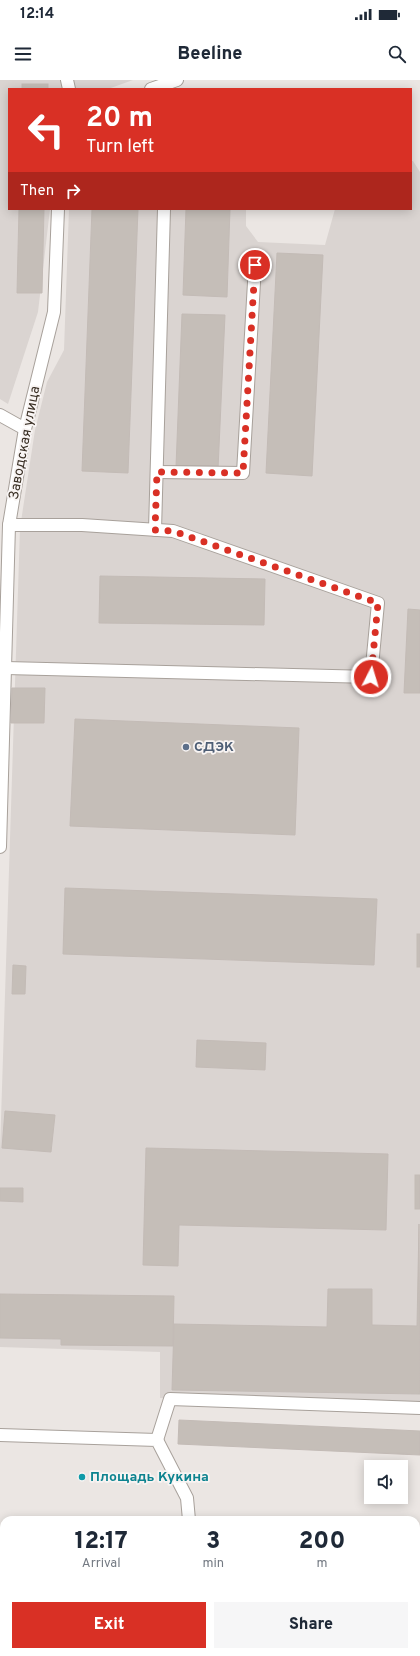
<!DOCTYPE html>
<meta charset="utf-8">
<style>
body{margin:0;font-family:Overpass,sans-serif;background:#f6f6f7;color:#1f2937;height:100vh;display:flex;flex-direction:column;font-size:15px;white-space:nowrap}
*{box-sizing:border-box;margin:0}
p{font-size:13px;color:#747a83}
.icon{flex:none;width:22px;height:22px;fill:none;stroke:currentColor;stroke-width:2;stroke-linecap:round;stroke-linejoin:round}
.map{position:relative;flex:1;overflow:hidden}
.drawer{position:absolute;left:0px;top:1436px;width:420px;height:140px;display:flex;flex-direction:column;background:#fff;border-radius:12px 12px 0 0;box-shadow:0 2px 10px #0003}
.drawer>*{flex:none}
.hud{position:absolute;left:8px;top:8px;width:404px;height:122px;border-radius:0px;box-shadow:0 2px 10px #0003;background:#d93025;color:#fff;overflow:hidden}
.controls{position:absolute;left:364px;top:1380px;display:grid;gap:8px}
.controls a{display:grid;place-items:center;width:44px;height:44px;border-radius:0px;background:#fff;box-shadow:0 2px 10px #0003;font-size:20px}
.pin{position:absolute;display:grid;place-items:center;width:34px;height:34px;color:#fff;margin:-17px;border:2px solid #fff;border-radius:50%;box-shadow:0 1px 4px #0007}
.me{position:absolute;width:44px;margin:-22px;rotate:5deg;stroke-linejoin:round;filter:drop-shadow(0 0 3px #0008)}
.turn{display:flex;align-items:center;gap:14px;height:84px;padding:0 12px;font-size:18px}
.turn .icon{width:52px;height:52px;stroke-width:2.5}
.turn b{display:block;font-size:28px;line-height:34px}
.then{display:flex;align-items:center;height:38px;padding:0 12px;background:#0003;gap:8px;font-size:15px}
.eta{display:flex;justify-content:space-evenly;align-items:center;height:68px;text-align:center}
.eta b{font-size:24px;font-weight:800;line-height:28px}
.cta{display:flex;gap:8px;margin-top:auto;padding:8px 12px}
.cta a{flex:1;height:46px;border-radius:0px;background:#d93025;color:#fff;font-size:16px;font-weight:800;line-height:46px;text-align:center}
.cta a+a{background:#f6f6f7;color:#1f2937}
.status{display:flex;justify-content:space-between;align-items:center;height:28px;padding:0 20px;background:#fff;direction:ltr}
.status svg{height:11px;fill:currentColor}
header{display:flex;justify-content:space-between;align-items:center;height:52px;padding:0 12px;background:#fff;font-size:18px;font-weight:800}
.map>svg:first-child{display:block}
</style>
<div class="status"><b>12:14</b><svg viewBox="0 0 49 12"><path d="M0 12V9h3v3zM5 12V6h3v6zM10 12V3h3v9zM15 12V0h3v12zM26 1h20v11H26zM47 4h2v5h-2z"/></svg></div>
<header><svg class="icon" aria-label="menu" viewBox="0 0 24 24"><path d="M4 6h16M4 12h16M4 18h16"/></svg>Beeline<svg class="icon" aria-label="search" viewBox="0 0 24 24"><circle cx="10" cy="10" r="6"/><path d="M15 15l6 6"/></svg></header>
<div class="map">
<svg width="420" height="1576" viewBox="0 0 420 1576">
<rect width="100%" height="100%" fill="#ebe6e3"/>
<g fill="#dad4d1">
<path d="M0,0H133L108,9H9V129H50L38,232L8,324L0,319Z"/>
<path d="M411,81H413L420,92V1335L160,1318V1272L0,1267V1070L20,448L35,350L47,302L64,270L69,129H246V146L258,162L325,165L335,129H411Z"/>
</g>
<path fill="#d9c1be" d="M231,1572H293L301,1576H229Z"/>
<g fill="#c5beb8" stroke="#c3bbb6">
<rect x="22" y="4" width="26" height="5"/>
<path d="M19,129H44L42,213H17Z"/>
<path d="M92,129H138L128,393L82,391Z"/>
<path d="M186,129H230L227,217L183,215Z"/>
<path d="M277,173L323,175L312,396L266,393Z"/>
<path d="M182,234L225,235L218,389L176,387Z"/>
<path d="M100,496L265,499L264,545L99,543Z"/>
<path d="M408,529L420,530V613H404Z"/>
<path d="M12,608H45L44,643H11Z"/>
<path d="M75,639L299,648L295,755L70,746Z"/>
<path d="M65,808L377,819L374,885L63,874Z"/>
<rect x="417" y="854" width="3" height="33"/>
<path d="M13,885L26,886L25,914H12Z"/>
<path d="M197,960L266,963L265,990L196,987Z"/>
<path d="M5,1031L55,1035L51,1072L2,1068Z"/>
<path d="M146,1068L388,1074L386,1150L179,1145L178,1186L143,1185Z"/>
<rect x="415" y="1095" width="5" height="34"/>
<path d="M0,1108H23V1122L0,1121Z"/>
<path d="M419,1144L420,1314L172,1310L174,1244L327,1247L328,1209H372V1245L417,1246Z"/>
<path d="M0,1214L174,1216L173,1266L61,1265V1259L0,1258Z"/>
<path d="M179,1340L420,1351V1375L178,1364Z"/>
<path d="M416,1555L420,1557V1576H354L346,1572H416Z"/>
</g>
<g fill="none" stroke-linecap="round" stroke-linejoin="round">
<defs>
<g id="service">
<path d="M67,0L69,9"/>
<path d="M0,335L25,349"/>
<path d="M157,392L243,393L255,185"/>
<path d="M155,450L164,129"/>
<path d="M6,588L371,597L378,523L173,451L82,445H9"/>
<path d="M416,1521L420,1523"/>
<path d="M83,1576L85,1572"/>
</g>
<g id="minor">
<path d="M151,9L177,0"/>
<path d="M0,767L9,445L25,349L54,232L58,129"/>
<path d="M0,1355L157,1360L187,1418L189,1440"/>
<path d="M157,1360L170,1319L420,1328"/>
<path d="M197,1572V1576"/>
</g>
<g id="tertiary">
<path d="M0,1527L4,1529"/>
<path d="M96,1572L105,1576"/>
</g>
</defs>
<use href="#service" stroke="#a8a19b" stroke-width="14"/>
<use href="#minor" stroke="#a8a19b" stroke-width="14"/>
<use href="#tertiary" stroke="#a8a19b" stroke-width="14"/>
<use href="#service" stroke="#fff" stroke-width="12"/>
<use href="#minor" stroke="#fff" stroke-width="12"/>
<use href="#tertiary" stroke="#fff" stroke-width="12"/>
</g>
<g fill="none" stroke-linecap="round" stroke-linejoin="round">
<path stroke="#d93025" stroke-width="7" stroke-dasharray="0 12.6" d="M255,185L243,393L157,392L155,450L173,451L378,523L371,597"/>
</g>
<circle fill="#5c6f8a" stroke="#f8f4f3" stroke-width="1.5" cx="186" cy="667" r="4"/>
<circle fill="#0f9aa8" stroke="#f8f4f3" stroke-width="1.5" cx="82" cy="1397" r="4"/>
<g text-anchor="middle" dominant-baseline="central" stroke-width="3.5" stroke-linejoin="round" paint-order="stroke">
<g font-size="14" fill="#3a3025" stroke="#f8f4f3">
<text transform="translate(25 363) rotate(-79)">Заводская улица</text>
</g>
<g font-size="14" font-weight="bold" fill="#4e5e75" stroke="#f8f4f3" text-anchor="start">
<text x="194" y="667">СДЭК</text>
</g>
<g font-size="14" font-weight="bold" fill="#0d838f" stroke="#f8f4f3" text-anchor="start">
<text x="90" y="1397">Площадь Кукина</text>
</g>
</g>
</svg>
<div class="controls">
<a><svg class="icon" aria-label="sound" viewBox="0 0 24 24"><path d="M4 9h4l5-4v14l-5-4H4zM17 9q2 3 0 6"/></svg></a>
</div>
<div class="pin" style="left:255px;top:185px;background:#d93025"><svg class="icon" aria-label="arrive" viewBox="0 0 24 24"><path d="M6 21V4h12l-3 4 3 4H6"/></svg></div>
<svg class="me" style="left:371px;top:597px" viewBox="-20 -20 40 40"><circle r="17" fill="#d93025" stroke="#fff" stroke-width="3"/><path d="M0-11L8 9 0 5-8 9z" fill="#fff"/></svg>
<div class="hud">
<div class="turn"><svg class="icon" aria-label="left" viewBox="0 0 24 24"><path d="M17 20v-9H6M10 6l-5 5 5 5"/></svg><div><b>20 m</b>Turn left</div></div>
<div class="then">Then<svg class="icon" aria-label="right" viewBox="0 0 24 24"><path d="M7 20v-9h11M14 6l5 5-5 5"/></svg></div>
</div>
<section class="drawer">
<div class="eta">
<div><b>12:17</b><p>Arrival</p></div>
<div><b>3</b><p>min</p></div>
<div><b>200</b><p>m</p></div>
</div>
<div class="cta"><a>Exit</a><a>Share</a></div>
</section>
</div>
